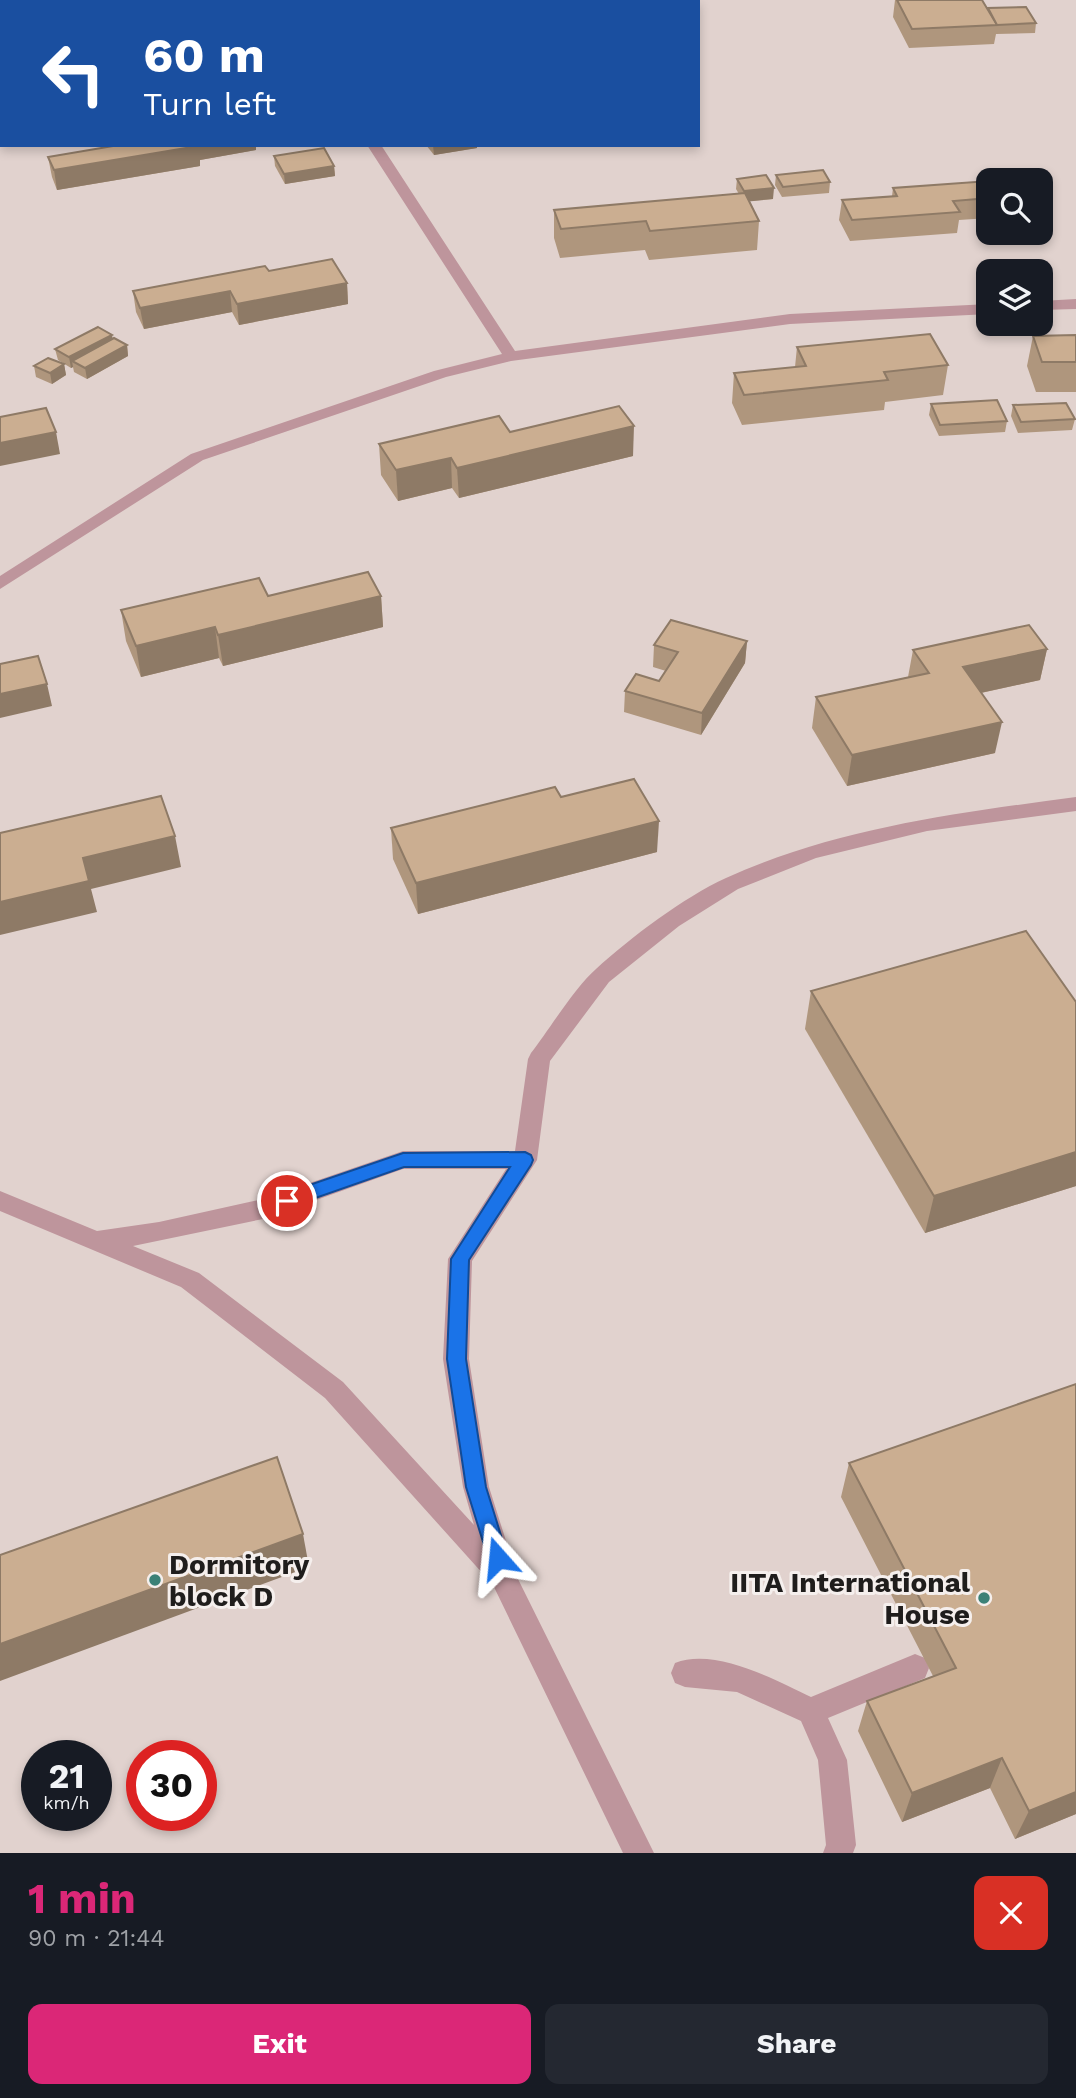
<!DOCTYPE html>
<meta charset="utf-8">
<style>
body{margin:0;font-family:"Work Sans",sans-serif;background:#242831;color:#f1f3f6;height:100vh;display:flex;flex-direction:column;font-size:26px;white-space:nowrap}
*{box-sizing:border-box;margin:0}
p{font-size:23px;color:#9ea1a6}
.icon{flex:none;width:38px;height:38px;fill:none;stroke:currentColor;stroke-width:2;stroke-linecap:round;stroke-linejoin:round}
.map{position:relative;height:1853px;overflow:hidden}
.sheet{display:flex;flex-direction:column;background:#171b24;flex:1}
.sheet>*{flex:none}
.hud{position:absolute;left:0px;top:0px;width:700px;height:147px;box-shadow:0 4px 10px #0003;background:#1a4fa0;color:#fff;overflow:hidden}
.fabs{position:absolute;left:976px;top:168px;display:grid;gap:14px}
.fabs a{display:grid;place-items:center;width:77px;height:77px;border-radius:14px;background:#171b24;box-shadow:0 4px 10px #0003;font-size:35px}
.speed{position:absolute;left:21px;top:1740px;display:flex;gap:14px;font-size:35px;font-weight:700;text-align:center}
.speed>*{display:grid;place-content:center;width:91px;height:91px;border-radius:50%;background:#171b24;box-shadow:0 4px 10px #0003;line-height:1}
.speed small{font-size:18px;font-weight:400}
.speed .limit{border:10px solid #d22;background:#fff;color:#111}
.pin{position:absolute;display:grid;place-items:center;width:60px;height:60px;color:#fff;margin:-30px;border:4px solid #fff;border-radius:50%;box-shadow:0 2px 7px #0007}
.me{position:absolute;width:77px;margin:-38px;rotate:342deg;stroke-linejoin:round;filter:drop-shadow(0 0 5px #0008)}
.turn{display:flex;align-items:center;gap:24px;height:147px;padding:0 28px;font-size:32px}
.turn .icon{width:91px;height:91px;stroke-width:2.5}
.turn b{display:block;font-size:49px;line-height:60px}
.round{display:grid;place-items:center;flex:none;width:74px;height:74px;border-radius:14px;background:#242831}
.overview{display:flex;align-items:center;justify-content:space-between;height:119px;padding:0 28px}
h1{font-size:42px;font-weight:700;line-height:52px;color:#db2777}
.button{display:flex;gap:14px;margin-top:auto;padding:14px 28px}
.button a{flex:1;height:80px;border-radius:14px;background:#db2777;color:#fff;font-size:28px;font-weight:700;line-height:80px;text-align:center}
.button a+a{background:#242831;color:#f1f3f6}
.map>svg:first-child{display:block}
</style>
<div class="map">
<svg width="1076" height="1853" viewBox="0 0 1076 1853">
<rect width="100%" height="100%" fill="#e8e1df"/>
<path fill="#e1d2ce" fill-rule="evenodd" d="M188,0H1076V1853H0V80L2,145H698V2H184ZM989,180H1041V233H989ZM989,271H1041V324H989ZM37,1755H96V1815H37ZM142,1755H201V1815H142Z"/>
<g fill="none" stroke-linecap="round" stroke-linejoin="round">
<path stroke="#8e8a88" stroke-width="2.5" stroke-dasharray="4.5 2.5" stroke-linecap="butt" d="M70,2L74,0"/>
<g fill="#be959c" fill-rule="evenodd">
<path d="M276,0H288L289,2H277Z"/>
<path d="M483,0H506L482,2Z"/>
<path d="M367,145H381L515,351L790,314L989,304V314L790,324L511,361L446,377L203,460L0,589V576L191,454L434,371L502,354Z"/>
<path d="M1076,299V309L1041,310V301Z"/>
<path d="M1076,797V811L927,831L816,858L738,889L679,926L609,982L550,1061L537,1160L472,1261L469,1359L489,1487L518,1579L654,1853H623L493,1585L325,1398L181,1287L0,1211V1191L97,1231L159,1222L263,1199L403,1151H515L528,1059L531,1053C549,1030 575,987 596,969C630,938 684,897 726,878C837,828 957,813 1076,797ZM403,1169H506L448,1259L443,1359L463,1487L474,1525L343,1382L199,1273L133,1246L263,1219Z"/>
<path d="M915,1654L925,1658L929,1668L925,1678L828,1718L847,1760L856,1845L853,1853H823L826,1845L818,1760L801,1721L737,1692L685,1687L675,1683L671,1673L675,1663C715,1647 775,1680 811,1697Z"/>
</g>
</g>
<g fill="#af967d">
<path d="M895,0H982L987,8L1036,23L1035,33L996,34L994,44L909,48L893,17Z"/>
<path d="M426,145H477V148L434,155Z"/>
<path d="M256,150L200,160V166L57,190L52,177L48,157Z"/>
<path d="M274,156L334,166L335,176L285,184L275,166Z"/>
<path d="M776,175L830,182L829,193L782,197L775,185Z"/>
<path d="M737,179L773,199L749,201L759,221L757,250L649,260L645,250L560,258L554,238V210L739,194L736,189Z"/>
<path d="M989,181V218L959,220L957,233L850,241L839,220L842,200L892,196L893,188Z"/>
<path d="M269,271L347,283L348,304L239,325L232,312L144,329L136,312L133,291Z"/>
<path d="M1076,335V392H1036L1027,366L1033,336Z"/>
<path d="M113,339L127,345L128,356L87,379L74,372L73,367L71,368L58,360L55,349Z"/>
<path d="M797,347L948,365L943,395L885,402L884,410L742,425L732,403L734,373L795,367Z"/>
<path d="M64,364L66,375L52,384L36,377L34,366Z"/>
<path d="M931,404L1007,421L1005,432L939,436L929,415Z"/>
<path d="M1013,405L1075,419L1072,430L1018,433L1011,416Z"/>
<path d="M510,432L633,456L459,498L452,488L398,501L381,475L379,444Z"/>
<path d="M268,596H381L383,627L223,666L219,658L141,677L126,641L121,610Z"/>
<path d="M747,641L745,663L701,735L624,712L625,691L659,681L666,671L653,667L654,645Z"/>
<path d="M1047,649L1040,680L981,693L995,753L847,786L812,728L816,697L908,677L913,650Z"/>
<path d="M561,797L657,852L418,914L393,859L391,828Z"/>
<path d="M811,991L1076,1002V1186L925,1233L805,1029Z"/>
<path d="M1076,1384V1814L1015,1839L990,1788L902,1822L858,1731L867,1701L933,1676L841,1497L849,1463Z"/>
</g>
<g fill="#8e7a66">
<path d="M196,145H256V150L200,160V166L57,190L54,170Z"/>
<path d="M433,145H477V148L434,155Z"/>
<path d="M334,166L335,176L285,184L284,174Z"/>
<path d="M774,188L773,199L743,202L744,191Z"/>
<path d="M347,283L348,304L239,325L237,304Z"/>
<path d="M230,291L232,312L144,329L140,308Z"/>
<path d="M112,335L114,346L72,361L73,367L71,368L69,357Z"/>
<path d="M127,345L128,356L87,379L85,368Z"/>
<path d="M64,364L66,375L52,384L50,373Z"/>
<path d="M634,426L633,456L459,498L457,468Z"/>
<path d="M56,432L60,454L0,466V443Z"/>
<path d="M451,458L452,488L398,501L396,470Z"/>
<path d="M381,596L383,627L223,666L218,635Z"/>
<path d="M215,627L219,658L141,677L136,646Z"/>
<path d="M747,641L745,663L701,735L702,713Z"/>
<path d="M1047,649L1040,680L957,698L963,667Z"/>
<path d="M47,684L52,706L0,718V694Z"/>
<path d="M1002,722L995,753L847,786L852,755Z"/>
<path d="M659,821L657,852L418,914L416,883Z"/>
<path d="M175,836L181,867L91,889L97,912L0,935V902L83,858Z"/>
<path d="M1076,1152V1186L925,1233L934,1196Z"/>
<path d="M303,1534L309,1567L0,1681V1644Z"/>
<path d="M1002,1758L990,1788L902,1822L912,1793Z"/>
<path d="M1076,1792V1814L1015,1839L1029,1811Z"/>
</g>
<g fill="#cbae91" stroke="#8e7a66" stroke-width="2">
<path d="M897,0H982L997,25L912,29Z"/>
<path d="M1026,7L1036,23L997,25L988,8Z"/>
<path d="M119,145H198V146L54,170L48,157Z"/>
<path d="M324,148L334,166L284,174L274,156Z"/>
<path d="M823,170L830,182L783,187L776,175Z"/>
<path d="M766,175L774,188L744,191L737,179Z"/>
<path d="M989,181V198L953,201L960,212L852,220L842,200L897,196L893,188Z"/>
<path d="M745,193L759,221L650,231L646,221L561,229L554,210Z"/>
<path d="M332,259L347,283L237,304L230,291L140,308L133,291L265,266L269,271Z"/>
<path d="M98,327L112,335L69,357L55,349Z"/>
<path d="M930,334L948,365L884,372L888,380L744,395L734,373L806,366L797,347Z"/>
<path d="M1076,335V362H1042L1033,336Z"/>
<path d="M114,338L127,345L85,368L72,361Z"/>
<path d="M48,358L64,364L50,373L34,366Z"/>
<path d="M997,400L1007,421L940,425L931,404Z"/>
<path d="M1066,403L1075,419L1021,422L1013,405Z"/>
<path d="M619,406L634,426L457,468L451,458L396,470L379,444L499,416L510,432Z"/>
<path d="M46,408L56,432L0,443V417Z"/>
<path d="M368,572L381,596L218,635L215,627L136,646L121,610L259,578L268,596Z"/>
<path d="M671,620L747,641L702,713L625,691L636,674L659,681L678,652L654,645Z"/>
<path d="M1029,625L1047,649L963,667L1002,722L852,755L816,697L929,673L913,650Z"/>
<path d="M38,656L47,684L0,694V664Z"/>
<path d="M634,779L659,821L416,883L391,828L555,787L561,797Z"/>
<path d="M161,796L175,836L83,858L89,881L0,902V833Z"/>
<path d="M1026,931L1076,1002V1152L934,1196L811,991Z"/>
<path d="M1076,1384V1792L1029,1811L1002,1758L912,1793L867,1701L956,1668L849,1463Z"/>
<path d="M277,1457L303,1534L0,1644V1555Z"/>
</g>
<path fill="#1a73e8" stroke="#114b97" stroke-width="2" d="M525,1152L531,1155L533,1160L531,1165L469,1260L466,1359L486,1487L508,1558L505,1565L498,1568L491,1565L488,1558L466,1487L447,1359L451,1259L510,1167H404L287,1208L280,1206L278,1201L280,1195L403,1153Z"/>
<g fill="#3b8177" stroke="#f5efed" stroke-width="2.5">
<circle cx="155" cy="1580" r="7"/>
<circle cx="984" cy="1598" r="7"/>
</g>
<g text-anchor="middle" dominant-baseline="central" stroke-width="6" stroke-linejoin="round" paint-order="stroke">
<g font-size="28" font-weight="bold" fill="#1f1d1c" stroke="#f5efed" text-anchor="start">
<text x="169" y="1564">Dormitory<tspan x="169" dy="32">block D</tspan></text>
<text x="970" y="1582" text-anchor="end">IITA International<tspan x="970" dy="32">House</tspan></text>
</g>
</g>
</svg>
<div class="fabs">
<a><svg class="icon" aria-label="search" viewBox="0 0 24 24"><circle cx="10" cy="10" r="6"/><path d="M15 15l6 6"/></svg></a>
<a><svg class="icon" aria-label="layers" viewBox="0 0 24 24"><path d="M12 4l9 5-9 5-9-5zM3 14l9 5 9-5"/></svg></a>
</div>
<div class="speed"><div>21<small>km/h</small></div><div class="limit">30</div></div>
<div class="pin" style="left:287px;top:1201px;background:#d93025"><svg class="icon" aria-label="arrive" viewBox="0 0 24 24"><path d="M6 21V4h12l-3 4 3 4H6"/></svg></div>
<svg class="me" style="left:498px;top:1558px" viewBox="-20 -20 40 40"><path d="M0-17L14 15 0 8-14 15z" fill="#1a73e8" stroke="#fff" stroke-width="4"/></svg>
<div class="hud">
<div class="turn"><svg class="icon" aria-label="left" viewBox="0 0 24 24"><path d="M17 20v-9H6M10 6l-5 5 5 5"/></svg><div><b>60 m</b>Turn left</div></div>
</div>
</div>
<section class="sheet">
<div class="overview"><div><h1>1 min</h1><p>90 m · 21:44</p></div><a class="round" style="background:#d93025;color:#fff"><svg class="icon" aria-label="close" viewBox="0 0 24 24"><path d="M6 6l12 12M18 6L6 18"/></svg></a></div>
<div class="button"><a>Exit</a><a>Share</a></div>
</section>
